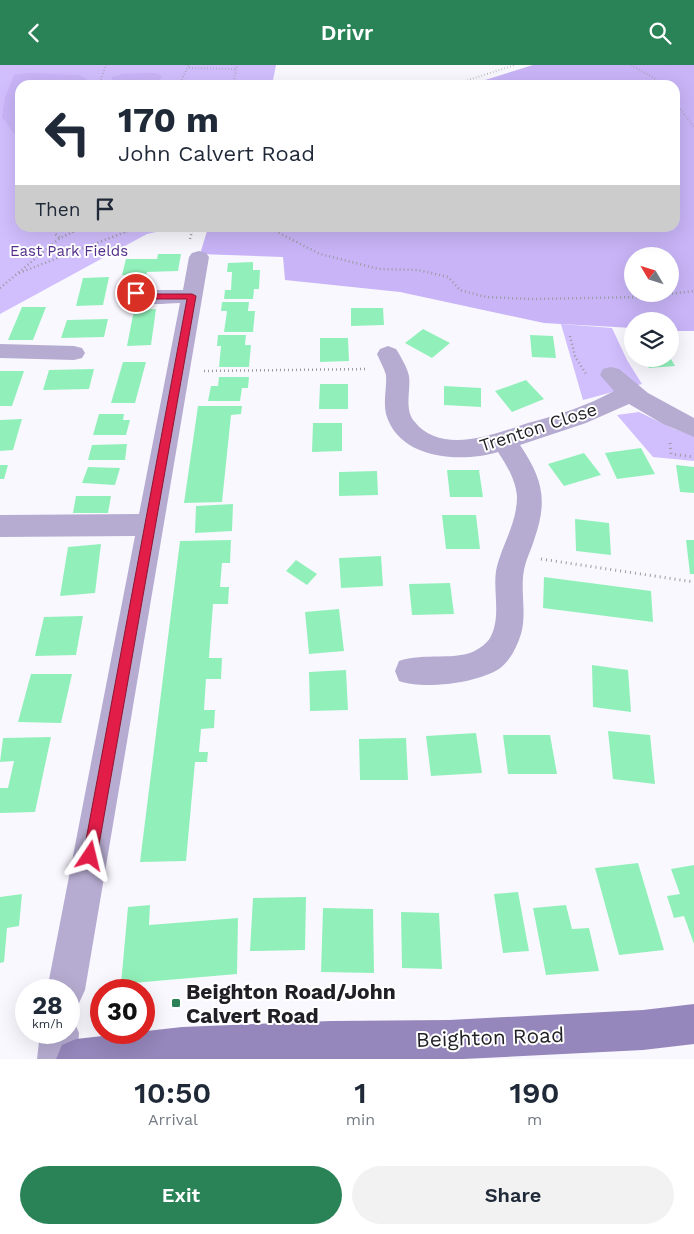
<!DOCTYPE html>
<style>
body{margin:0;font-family:"Work Sans",sans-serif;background:#f2f2f3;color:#1f2937;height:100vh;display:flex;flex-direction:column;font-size:19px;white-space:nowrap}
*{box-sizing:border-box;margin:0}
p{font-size:16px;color:#747a83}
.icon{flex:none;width:28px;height:28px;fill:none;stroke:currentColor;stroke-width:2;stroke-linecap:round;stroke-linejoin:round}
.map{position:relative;height:994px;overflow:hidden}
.sheet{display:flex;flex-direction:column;background:#fff;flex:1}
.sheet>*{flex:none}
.hud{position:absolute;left:15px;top:15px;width:665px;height:152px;border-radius:15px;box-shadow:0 5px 20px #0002;background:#fff;color:#1f2937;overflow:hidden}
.needle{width:32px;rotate:308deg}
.tools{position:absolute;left:624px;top:182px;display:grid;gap:10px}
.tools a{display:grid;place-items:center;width:55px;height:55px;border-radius:50%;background:#fff;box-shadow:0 5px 20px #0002;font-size:25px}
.speed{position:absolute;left:15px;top:914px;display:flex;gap:10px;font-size:25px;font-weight:700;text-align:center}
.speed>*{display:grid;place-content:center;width:65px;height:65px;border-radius:50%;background:#fff;box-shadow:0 5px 20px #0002;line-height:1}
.speed small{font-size:12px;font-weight:400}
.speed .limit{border:8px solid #d22;background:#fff;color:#111}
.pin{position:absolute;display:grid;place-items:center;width:42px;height:42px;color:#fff;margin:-21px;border:2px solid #fff;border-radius:50%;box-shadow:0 1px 5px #0007}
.me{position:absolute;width:55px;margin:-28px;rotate:10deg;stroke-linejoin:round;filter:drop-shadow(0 0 4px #0008)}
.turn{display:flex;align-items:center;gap:18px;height:105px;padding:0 20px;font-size:22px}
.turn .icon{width:65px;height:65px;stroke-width:2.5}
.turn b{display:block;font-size:35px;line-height:42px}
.then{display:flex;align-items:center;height:48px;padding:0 20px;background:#0003;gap:10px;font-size:19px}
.eta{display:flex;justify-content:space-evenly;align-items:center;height:85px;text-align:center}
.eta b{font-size:30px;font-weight:600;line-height:35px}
.primary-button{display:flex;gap:10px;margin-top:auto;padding:10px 20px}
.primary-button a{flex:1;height:58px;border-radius:30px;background:#2a8257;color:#fff;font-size:20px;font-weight:600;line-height:58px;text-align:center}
.primary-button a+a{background:#f2f2f3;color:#1f2937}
header{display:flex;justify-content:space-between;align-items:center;height:65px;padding:0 20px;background:#2a8257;color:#fff;font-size:22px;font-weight:600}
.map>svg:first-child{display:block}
</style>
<header><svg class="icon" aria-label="back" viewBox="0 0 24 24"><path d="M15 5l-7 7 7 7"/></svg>Drivr<svg class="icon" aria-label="search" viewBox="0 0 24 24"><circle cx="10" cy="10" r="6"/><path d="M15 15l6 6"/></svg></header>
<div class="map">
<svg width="694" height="994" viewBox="0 0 694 994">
<rect width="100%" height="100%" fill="#faf8ff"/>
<g fill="#d0befd">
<path d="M0,0H276L272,20H20V162L174,163L147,169L0,249Z"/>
<path d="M561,259L612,263L627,295L642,319L583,335Z"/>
<path d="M639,347L674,364L694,371V396L653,392L617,350Z"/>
</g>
<g fill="#c8b4f7" fill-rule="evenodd">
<path d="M533,0H694V266H670V256H632V263L544,258L400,227L285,215L283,192L200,189L208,163L675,162V20H469ZM632,191H670V229H632Z"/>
<path d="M29,8L79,10L87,14L86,20H20V77L2,52L5,33L14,10Z"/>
<path d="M155,8L162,11L157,20H110L112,12L123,9Z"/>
</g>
<g fill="#91f0ba">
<path d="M158,189H181L178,206L147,207L146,210H122L126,194H157Z"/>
<path d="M253,197V205H260L259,224H254L253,234H224L225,225H231L232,207H227L228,198Z"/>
<path d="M109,212L103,240L76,241L83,213Z"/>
<path d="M222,237H249L248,246H255L253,267H224L227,246H221Z"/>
<path d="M22,242H46L33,275H8Z"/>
<path d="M351,243H383L384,260L351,261Z"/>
<path d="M156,244L151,280L127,281L134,245Z"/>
<path d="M108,254L104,272L61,273L67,255Z"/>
<path d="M423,264L450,278L432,293L405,278Z"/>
<path d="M218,270H246L245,280H251L249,302H219L221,281H217Z"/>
<path d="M530,270L553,271L556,293L532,292Z"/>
<path d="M320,273H348L349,296L320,297Z"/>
<path d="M644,294H671L675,301L649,303Z"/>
<path d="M123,297H146L135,338H111Z"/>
<path d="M94,304L89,324L43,325L49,305Z"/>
<path d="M0,306H24L12,341H0Z"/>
<path d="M219,312H249L248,323H242L240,336H208L211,321H218Z"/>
<path d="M526,315L544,334L512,347L495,326Z"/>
<path d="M320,319H348V344H319Z"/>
<path d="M444,321L481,323V342L444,340Z"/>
<path d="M198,341H242L241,349L231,350L222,437L184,438Z"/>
<path d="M99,349H124L123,355H130L126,370H93Z"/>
<path d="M22,354L13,385L0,386V355Z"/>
<path d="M313,358H342V386L312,387Z"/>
<path d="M127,379L125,395H88L92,380Z"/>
<path d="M641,383L655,409L617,414L605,388Z"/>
<path d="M584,388L601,410L564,421L548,399Z"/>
<path d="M0,400H8L4,414H0Z"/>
<path d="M676,400L694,402V428L680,427Z"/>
<path d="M88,402L120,403L115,420L82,418Z"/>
<path d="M447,405H479L483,432H450Z"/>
<path d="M377,406L378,430L339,431V407Z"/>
<path d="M76,431H111L108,448H73Z"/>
<path d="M233,439L232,466L195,468L196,441Z"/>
<path d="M442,450H476L480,484H446Z"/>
<path d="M575,454L609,458L611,490L576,486Z"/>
<path d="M231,475L230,498H222L220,522H229L228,539H213L209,593H222L221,614H206L204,645H215L214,663L201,664L199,687H208L207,697H195L186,796L140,797L180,476Z"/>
<path d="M686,475H694V509H690Z"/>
<path d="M101,479L95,528L60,531L68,482Z"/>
<path d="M381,491L383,521L341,523L339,493Z"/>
<path d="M296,495L317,509L307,520L286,506Z"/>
<path d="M544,512L651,526L653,557L543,543Z"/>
<path d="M450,518L454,549L412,550L409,519Z"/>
<path d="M339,544L344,586L309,589L305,547Z"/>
<path d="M83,551L76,590L35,591L44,552Z"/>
<path d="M592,600L628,605L631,647L593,642Z"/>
<path d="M346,605L348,645L310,646L309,607Z"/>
<path d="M31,609H72L61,658L18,657Z"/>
<path d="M608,666L650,670L655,719L613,714Z"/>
<path d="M476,668L482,708L431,711L426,671Z"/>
<path d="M503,670H550L557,709H508Z"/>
<path d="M51,672L35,747L0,748V723H8L14,696L0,697L3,673Z"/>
<path d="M406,673L408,715H360L359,674Z"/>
<path d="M638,798L664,885L619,890L595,803Z"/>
<path d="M694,800V879L684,851L674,853L667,831L680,829L671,804Z"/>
<path d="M518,827L529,886L503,888L494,829Z"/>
<path d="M22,829L19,861L7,863L4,897L0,898V832Z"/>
<path d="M306,832L305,885L250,886L253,833Z"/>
<path d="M150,840L149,860L238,853L237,909L121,919L128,842Z"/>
<path d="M566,840L572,864L589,863L599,906L546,910L533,843Z"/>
<path d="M323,843L373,844L374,908L321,907Z"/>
<path d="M401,847L439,848L442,904L402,903Z"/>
</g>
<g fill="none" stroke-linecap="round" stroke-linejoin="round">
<g stroke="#9b9aa0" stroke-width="2" stroke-dasharray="0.5 2.5" stroke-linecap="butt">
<path d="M631,0L654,13L661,20"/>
<path d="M189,3L236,4"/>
<path d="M99,20L106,0"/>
<path d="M179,20L189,0"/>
<path d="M233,20L237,0"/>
<path d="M453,20L515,0"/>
<path d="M675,37L694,62"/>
<path d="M265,162L278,167"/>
<path d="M54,167L55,162"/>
<path d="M72,167L83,162"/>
<path d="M125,167L138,162"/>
<path d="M192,167L193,162"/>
</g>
<g stroke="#9b9aa0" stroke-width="2.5" stroke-dasharray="1 3" stroke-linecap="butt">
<path d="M54,166V168L60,173"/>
<path d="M275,166L320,189L379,204L418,205L448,212L460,225L486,232L531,234L645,232L694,226"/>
<path d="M190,174L192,166"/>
<path d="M19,208L128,166"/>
<path d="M0,223L60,173L75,166"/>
<path d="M570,271L575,291L586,309"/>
<path d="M204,306L368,304"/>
</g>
<g stroke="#9b9aa0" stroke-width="3" stroke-dasharray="1 4" stroke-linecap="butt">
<path d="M670,378L671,389L694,392"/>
<path d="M541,494L694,517"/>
</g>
<g fill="#b6acd1" fill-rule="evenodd">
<path d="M199,186L206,188L209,192L85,925L79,938L69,943V925H47L135,471L0,472V450L139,449L180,238C164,238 136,244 126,228L129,223L136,221L149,225H183L189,192L192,188Z"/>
<path d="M0,279L74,281L82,283L85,288L82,293L74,295L0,293Z"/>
<path d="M388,281L396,284C401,292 407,302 409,311C411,325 404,344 414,356C441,391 495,369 528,358C558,350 587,341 614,326L600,310L603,304L611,302L619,304L648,328L694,353V372L663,359L629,339L586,358L520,380C542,413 548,434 535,472C532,483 526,494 524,505C520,526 527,548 521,569C517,582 510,596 499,604C477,618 424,625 399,616L395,606L399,596C423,587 458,597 478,584C483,581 489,576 491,571C501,551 493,526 496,506C501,481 517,459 517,432C516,415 507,401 498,387C461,398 399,395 386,349C383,336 387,323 386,310C384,303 380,296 377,289L380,284Z"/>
<path d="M69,952L73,954L79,968L77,994H37L40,968H69Z"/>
</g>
<path fill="#9586bb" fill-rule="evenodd" d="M694,939V979L643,985L463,994H56L62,980L76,974L182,962L331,956L449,955L643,945Z"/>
</g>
<path fill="#e11d48" stroke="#92132f" d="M136,226L147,229H192L196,231L97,791L95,796L90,798L85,796L83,791L187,234H147L133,230V227Z"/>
<rect fill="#2a8257" stroke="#fff" stroke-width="2" x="171" y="933" width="10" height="10" rx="2.5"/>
<g text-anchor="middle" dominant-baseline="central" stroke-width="4" stroke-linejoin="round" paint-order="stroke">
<g font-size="15" fill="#542f8c" stroke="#fff">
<text x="69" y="186">East Park Fields</text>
</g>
<g font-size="18" fill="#201f25" stroke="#fff">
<text transform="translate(538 362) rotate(-18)">Trenton Close</text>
</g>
<g font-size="21" font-weight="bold" fill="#201f25" stroke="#fff" text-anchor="start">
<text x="186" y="926">Beighton Road/John<tspan x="186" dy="24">Calvert Road</tspan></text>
</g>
<g font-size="21" fill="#201f25" stroke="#fff">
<text transform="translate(490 972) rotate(-2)">Beighton Road</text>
</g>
</g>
</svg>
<div class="tools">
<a><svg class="needle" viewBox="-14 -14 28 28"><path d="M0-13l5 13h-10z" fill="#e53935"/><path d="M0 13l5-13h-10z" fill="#747a83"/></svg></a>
<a><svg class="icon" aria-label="layers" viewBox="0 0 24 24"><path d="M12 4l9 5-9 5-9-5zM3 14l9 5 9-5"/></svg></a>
</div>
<div class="speed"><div>28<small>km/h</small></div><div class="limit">30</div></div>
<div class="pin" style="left:136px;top:228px;background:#d93025"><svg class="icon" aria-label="arrive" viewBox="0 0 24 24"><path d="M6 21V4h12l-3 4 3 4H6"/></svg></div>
<svg class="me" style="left:90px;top:791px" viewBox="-20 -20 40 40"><path d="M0-17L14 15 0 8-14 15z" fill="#e11d48" stroke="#fff" stroke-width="4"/></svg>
<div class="hud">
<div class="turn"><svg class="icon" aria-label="left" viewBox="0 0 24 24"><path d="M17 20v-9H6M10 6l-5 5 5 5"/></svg><div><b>170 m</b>John Calvert Road</div></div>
<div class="then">Then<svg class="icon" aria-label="arrive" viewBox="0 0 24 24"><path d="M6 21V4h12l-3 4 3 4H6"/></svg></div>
</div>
</div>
<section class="sheet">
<div class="eta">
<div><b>10:50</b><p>Arrival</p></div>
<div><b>1</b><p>min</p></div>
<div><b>190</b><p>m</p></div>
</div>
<div class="primary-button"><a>Exit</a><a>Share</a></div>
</section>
